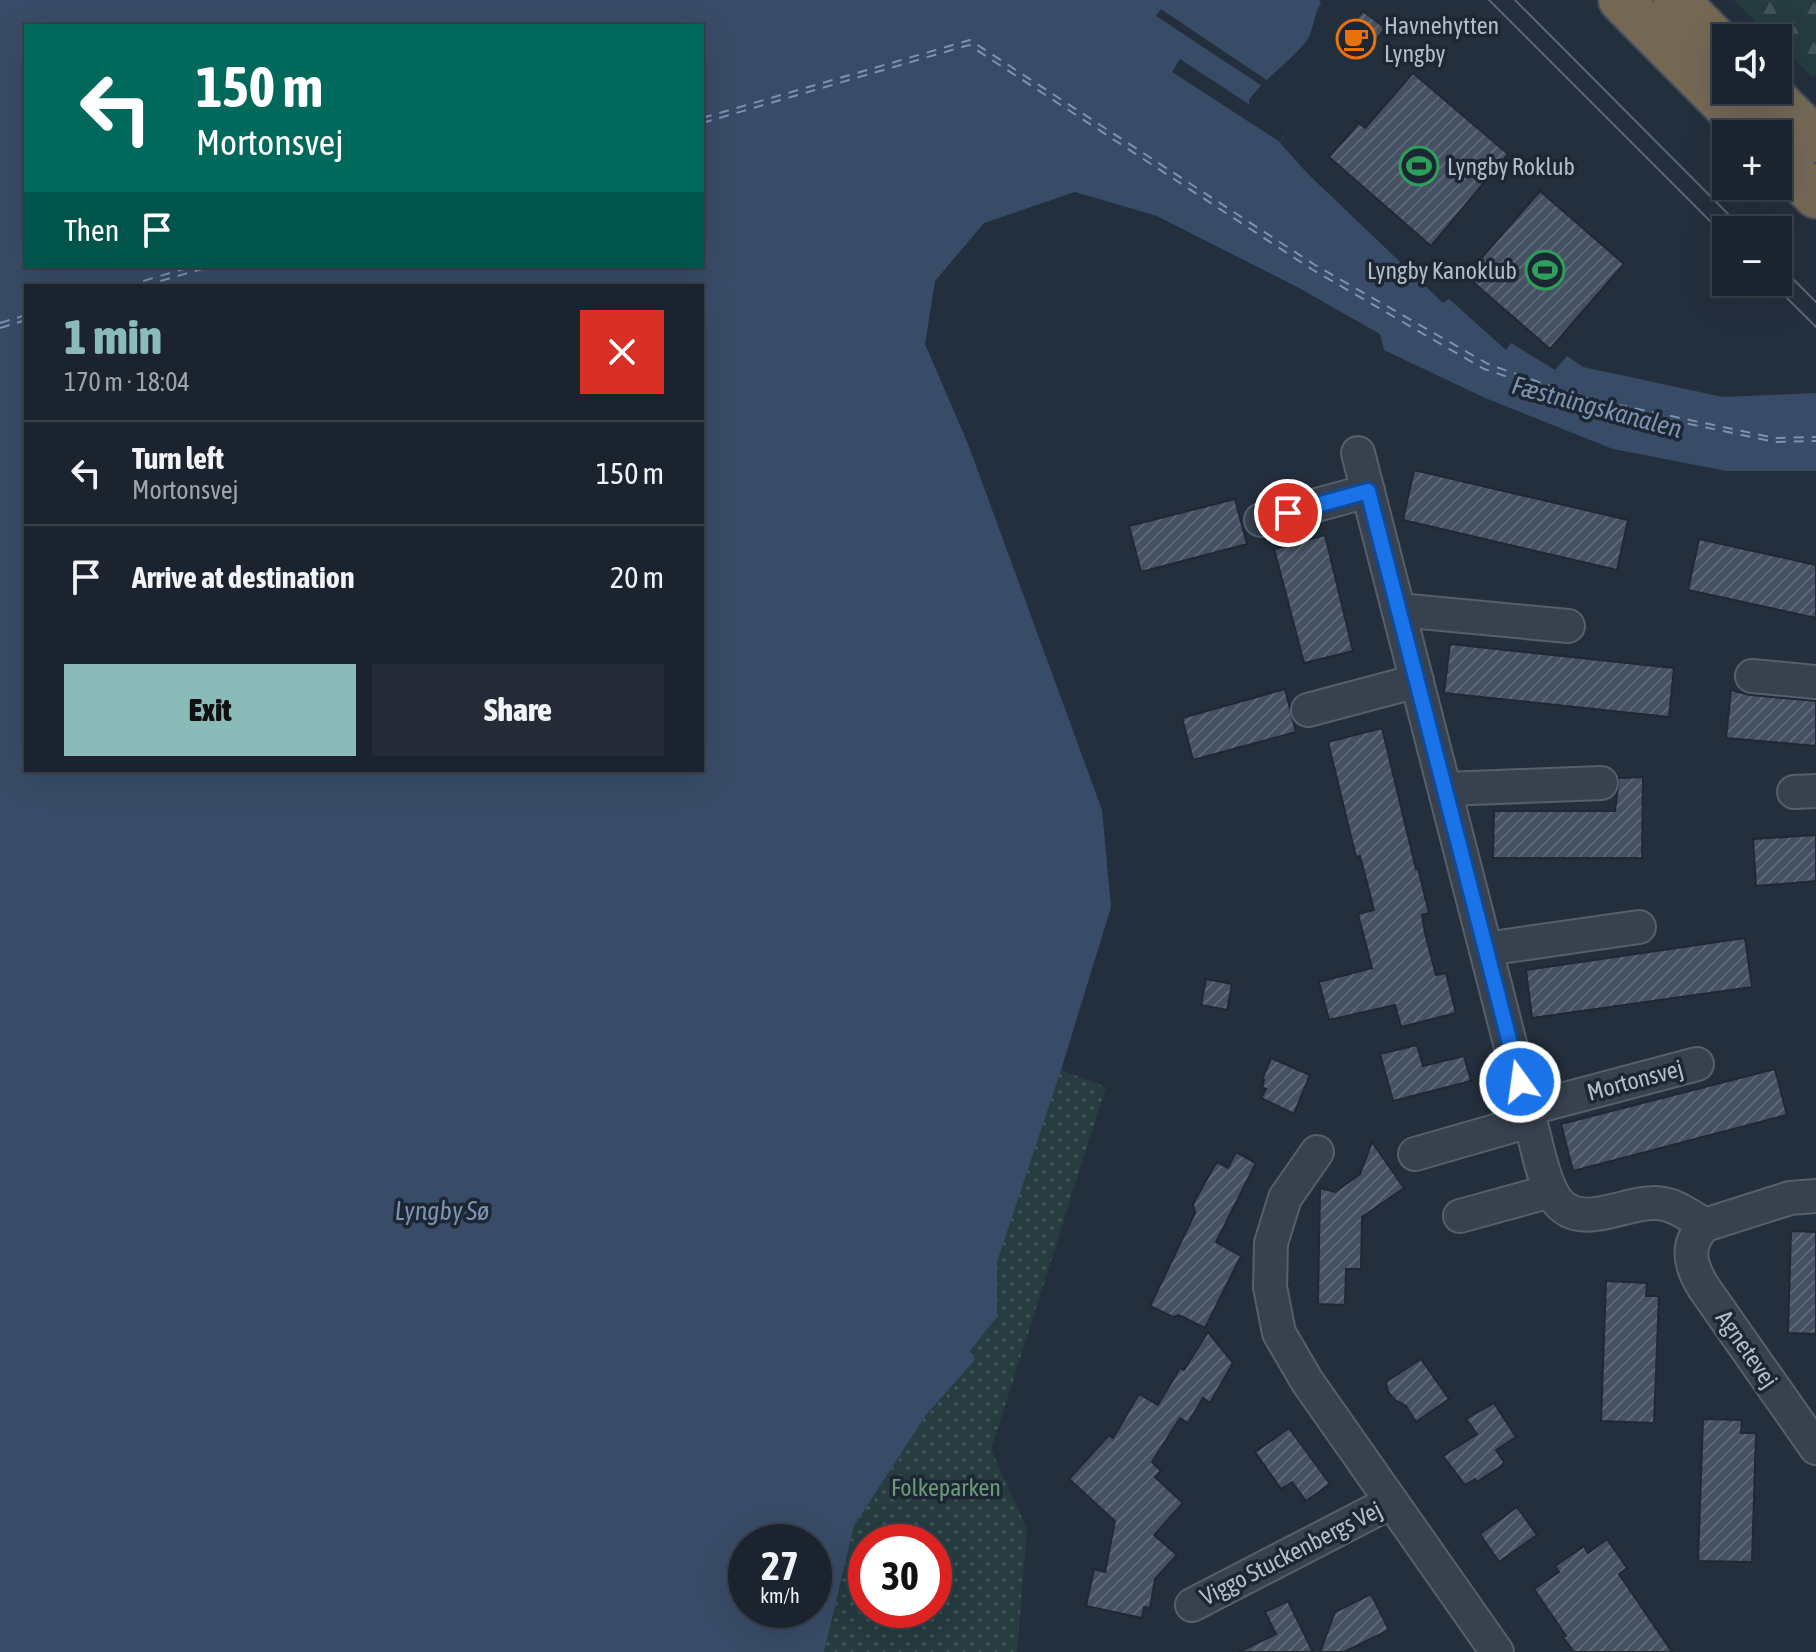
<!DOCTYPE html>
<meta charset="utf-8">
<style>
body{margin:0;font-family:"Asap Condensed",sans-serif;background:#242b36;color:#f1f3f6;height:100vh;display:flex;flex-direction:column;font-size:30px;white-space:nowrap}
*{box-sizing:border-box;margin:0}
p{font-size:26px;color:#a0a4aa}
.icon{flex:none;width:44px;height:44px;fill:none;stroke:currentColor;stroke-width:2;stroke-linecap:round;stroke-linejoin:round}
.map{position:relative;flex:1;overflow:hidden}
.panel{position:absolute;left:24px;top:284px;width:680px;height:488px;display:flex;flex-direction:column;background:#1b232e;border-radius:0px;box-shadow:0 8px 32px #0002,0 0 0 2px #39404a}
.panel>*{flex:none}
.hud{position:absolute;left:24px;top:24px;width:680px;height:244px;border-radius:0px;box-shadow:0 8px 32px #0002,0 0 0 2px #39404a;background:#00695c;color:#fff;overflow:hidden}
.buttons{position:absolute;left:1712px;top:24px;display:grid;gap:16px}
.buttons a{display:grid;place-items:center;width:80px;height:80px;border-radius:0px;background:#1b232e;box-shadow:0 8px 32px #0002,0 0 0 2px #39404a;font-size:40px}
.speed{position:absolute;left:728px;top:1524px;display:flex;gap:16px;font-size:40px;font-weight:700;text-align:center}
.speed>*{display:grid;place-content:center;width:104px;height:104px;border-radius:50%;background:#1b232e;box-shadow:0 8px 32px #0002,0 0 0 2px #39404a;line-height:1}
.speed small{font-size:20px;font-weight:400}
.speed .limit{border:12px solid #d22;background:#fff;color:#111}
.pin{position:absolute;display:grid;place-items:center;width:68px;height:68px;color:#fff;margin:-34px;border:4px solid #fff;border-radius:50%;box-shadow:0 2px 8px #0007}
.me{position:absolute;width:88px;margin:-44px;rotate:346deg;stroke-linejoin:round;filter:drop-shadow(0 0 6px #0008)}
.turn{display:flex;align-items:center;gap:28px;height:168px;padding:0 40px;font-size:36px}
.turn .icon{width:104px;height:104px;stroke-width:2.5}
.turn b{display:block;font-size:56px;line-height:68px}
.then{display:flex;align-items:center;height:76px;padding:0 40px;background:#0003;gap:16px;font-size:30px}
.round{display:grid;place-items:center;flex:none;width:84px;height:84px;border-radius:0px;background:#242b36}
.head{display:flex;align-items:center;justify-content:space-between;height:136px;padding:0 40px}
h1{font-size:48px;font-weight:800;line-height:60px;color:#8bbbb9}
.cta{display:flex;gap:16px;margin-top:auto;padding:16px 40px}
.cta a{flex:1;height:92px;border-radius:0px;background:#8bbbb9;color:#111;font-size:32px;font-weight:800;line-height:92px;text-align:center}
.cta a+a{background:#242b36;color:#f1f3f6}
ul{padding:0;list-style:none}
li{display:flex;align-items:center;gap:24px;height:104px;padding:0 40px;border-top:2px solid #39404a}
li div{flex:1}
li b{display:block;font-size:30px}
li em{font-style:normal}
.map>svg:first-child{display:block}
</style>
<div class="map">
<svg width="1816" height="1652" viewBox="0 0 1816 1652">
<defs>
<pattern id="forest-firs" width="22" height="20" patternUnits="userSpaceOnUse" patternTransform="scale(2)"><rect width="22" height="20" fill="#263c3f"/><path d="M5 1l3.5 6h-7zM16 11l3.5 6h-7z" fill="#435659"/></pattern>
<pattern id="park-dots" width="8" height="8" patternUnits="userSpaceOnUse" patternTransform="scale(2)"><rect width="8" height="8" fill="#263c3f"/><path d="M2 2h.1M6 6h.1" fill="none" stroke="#435659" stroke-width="1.8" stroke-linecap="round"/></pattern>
<pattern id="building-hatch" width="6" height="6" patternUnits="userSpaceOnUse" patternTransform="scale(2)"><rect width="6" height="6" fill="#455162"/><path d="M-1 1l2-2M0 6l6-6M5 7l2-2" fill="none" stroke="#5d6877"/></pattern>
</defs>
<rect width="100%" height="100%" fill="#242f3e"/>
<path fill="url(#forest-firs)" d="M1734,0H1816V75L1812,77L1778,43V38H1772Z"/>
<path fill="url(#park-dots)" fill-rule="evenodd" d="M1061,1070L1106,1087L991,1450L1027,1529L1017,1652H824L854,1526L926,1415L975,1360L970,1351L997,1317V1262ZM866,1542H934V1610H866Z"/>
<path fill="#394c67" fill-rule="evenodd" d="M0,0H1319L1321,3C1313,15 1314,34 1304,44C1287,64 1264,79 1249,100V105L1288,130L1280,143L1308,174L1443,303L1449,299L1506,350L1511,343L1555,370L1567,356L1583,367L1723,397L1816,393V471H1727L1613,449L1483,397L1384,350L1380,334L1299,288L1157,216L1075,192L984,223L935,281L925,344L968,444L1102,810L1111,907L1061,1070L997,1262V1317L970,1351L975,1360L926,1415L854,1526L824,1652H0ZM26,26H702V266H26ZM26,286H702V770H26ZM746,1542H814V1610H746Z"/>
<g fill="#242f3e">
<path d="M1161,9L1271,83L1265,88L1156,16Z"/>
<path d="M1180,59L1288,130L1280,142L1172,72Z"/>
</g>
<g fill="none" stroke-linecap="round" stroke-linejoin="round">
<g stroke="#7c92b1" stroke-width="2" stroke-dasharray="10 8" stroke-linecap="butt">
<path d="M702,118L970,40L1315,265L1488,364L1581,397L1775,438L1816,437"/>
<path d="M702,123L969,45L1313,270L1484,369L1580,401L1775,442L1816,441"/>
<path d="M126,286L194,266"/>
<path d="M143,286L212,266"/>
<path d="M0,323L26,315"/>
<path d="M0,328L26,320"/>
</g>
</g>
<g fill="url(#building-hatch)" stroke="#1f2835" stroke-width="2">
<path d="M1363,11L1385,28L1362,59L1337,42Z"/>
<path d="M1413,73L1508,154L1431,246L1329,157L1359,123L1365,128Z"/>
<path d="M1540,191L1624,264L1550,349L1466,276Z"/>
<path d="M1414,470L1628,520L1617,570L1403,520Z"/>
<path d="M1235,499L1247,544L1141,572L1129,526Z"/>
<path d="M1325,535L1353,651L1304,663L1274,549Z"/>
<path d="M1699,539L1816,565V618L1688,590Z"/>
<path d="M1450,644L1674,668L1669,717L1444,693Z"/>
<path d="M1285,689L1296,732L1193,760L1182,718Z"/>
<path d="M1731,690L1750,695L1816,701V746L1726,738Z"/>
<path d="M1382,728L1416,869L1418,868L1429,913L1422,915L1425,933L1436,975L1446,973L1456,1013L1401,1027L1395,1005L1329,1020L1319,982L1372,968L1358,914L1374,910L1360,856L1356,857L1328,742Z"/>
<path d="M1643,777L1642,858H1493L1494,811H1615L1619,778Z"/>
<path d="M1816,835V881L1756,886L1753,839Z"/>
<path d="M1745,938L1752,987L1532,1018L1526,970Z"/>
<path d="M1206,979L1232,984L1227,1010L1201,1005Z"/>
<path d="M1417,1045L1423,1066L1464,1056L1471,1081L1393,1101L1380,1054Z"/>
<path d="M1271,1058L1310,1075L1294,1114L1261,1098L1266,1089L1262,1087L1264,1080H1262Z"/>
<path d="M1775,1069L1787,1115L1573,1171L1561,1124Z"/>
<path d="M1372,1142L1404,1188L1362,1217L1361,1269H1346L1345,1305L1318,1304L1320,1188L1335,1192L1360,1174Z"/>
<path d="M1236,1152L1256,1163L1216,1242L1241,1256L1205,1328L1179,1315L1173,1317L1150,1306L1195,1213L1193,1204L1212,1170L1217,1162L1228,1168Z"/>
<path d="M1791,1231L1816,1232V1334L1788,1333Z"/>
<path d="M1606,1281L1647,1283L1646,1296H1659L1654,1423L1601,1421Z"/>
<path d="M1208,1332L1233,1363L1210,1403L1203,1398L1188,1423L1180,1418L1152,1462L1161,1471L1155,1477L1183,1503L1154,1535L1177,1555L1155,1579L1150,1608L1144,1607L1142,1618L1086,1606L1094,1569L1105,1572L1115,1521L1069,1479L1109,1435L1113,1438L1139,1394L1158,1405L1180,1368L1184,1370Z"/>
<path d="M1421,1359L1449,1399L1416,1422L1406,1406L1395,1400L1388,1392L1386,1382Z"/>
<path d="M1494,1403L1516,1437L1496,1450L1504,1462L1501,1466L1477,1482L1475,1479L1465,1485L1443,1456L1477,1434L1466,1419Z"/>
<path d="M1703,1419L1742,1420L1741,1433H1756L1752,1562L1698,1561Z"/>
<path d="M1289,1428L1330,1484L1306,1501L1292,1482L1281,1489L1255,1452Z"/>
<path d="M1517,1507L1537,1535L1499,1562L1480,1534Z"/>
<path d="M1607,1539L1627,1568L1619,1574L1672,1652H1574L1563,1637L1566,1636L1534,1589L1559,1572L1555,1566L1584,1546L1588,1553Z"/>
<path d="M1371,1594L1389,1630L1344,1652H1320L1335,1612Z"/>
<path d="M1288,1601L1313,1652H1239L1276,1634L1265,1612Z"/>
</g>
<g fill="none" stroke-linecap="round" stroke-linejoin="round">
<defs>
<g id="minor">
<path d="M1358,453L1530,1121C1537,1144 1541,1172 1552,1193C1574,1235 1619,1203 1654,1203C1672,1202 1690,1216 1705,1225"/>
<path d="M1261,520L1368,491"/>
<path d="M1399,610L1568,626"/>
<path d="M1752,676L1816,682"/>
<path d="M1308,710L1417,681"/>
<path d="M1445,789L1601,783"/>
<path d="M1794,792L1816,791"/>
<path d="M1486,949L1639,927"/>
<path d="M1527,1109L1697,1064"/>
<path d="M1317,1152L1285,1198L1271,1243L1270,1287L1279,1333L1307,1381L1497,1652"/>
<path d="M1415,1154L1530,1121"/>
<path d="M1816,1196L1790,1198L1705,1225C1684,1245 1690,1266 1704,1288L1816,1448"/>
<path d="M1460,1216L1551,1191"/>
<path d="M1192,1605L1391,1502"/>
</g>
<g id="highway">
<path d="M1621,0L1754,134"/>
<path d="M1676,0L1726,50"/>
<path d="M1766,90L1816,140"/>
<path d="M1778,158L1816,196"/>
</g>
</defs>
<use href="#minor" stroke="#565f6c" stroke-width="36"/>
<use href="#highway" stroke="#434c59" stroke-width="48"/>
<use href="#minor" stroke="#38414e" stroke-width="32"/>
<use href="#highway" stroke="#746855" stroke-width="44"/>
<g stroke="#5a6575" stroke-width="2">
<path d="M1489,0L1726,237"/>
<path d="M1515,0L1744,230"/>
<path d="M1778,264L1816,302"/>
<path d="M1771,282L1816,327"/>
</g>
</g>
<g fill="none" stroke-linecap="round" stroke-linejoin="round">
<defs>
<path id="route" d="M1288,513L1368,491L1520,1082"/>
</defs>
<use href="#route" stroke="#114b97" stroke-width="20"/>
<use href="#route" stroke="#1a73e8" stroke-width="14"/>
</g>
<defs>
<symbol id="cafe-ring" viewBox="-11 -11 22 22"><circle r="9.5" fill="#1d2633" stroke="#e8710a" stroke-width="1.5"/><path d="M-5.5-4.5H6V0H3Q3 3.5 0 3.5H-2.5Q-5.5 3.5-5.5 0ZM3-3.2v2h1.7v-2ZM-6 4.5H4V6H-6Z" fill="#e8710a"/></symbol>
<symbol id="stadium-ring" viewBox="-11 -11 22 22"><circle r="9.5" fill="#1d2633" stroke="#2e9e5b" stroke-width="1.5"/><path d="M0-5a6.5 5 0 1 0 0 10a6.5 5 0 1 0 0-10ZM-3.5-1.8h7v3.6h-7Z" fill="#2e9e5b"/></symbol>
</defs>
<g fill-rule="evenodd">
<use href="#cafe-ring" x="1334" y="17" width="44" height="44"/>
<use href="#stadium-ring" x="1397" y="144" width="44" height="44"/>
<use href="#stadium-ring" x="1523" y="248" width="44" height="44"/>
</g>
<g text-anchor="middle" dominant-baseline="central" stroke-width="7" stroke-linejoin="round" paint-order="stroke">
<g font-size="24" fill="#b4bcc9" stroke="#1d2633" text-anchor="start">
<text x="1384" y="25">Havnehytten<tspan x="1384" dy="28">Lyngby</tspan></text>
<text x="1447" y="166">Lyngby Roklub</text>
<text x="1517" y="270" text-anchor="end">Lyngby Kanoklub</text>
</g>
<g font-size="24" fill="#b4bcc9" stroke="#1d2633">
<text transform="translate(1635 1080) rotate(-15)">Mortonsvej</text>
<text transform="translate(1747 1349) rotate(55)">Agnetevej</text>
<text transform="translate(1291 1553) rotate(-27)">Viggo Stuckenbergs Vej</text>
</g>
<g font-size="24" fill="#6b9a76" stroke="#1d2633">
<text x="946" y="1487">Folkeparken</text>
</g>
<g font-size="26" font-style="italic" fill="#7c92b1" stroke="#1d2633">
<text transform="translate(1597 407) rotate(15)">Fæstningskanalen</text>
<text x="442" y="1211">Lyngby Sø</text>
</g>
</g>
</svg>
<div class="buttons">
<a><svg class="icon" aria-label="sound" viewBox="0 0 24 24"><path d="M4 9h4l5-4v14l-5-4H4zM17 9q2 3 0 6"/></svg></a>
<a>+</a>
<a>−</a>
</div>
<div class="speed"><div>27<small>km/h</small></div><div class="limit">30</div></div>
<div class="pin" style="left:1288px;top:513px;background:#d93025"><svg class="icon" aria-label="arrive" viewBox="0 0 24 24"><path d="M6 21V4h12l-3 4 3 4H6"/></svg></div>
<svg class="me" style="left:1520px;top:1082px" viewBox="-20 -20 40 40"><circle r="17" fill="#1a73e8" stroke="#fff" stroke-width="3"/><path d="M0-11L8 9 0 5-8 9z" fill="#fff"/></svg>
<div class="hud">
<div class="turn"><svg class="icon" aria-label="left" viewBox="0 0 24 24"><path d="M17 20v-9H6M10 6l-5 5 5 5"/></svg><div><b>150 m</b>Mortonsvej</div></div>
<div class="then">Then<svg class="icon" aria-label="arrive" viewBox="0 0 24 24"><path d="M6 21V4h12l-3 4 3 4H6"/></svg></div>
</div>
<section class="panel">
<div class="head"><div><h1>1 min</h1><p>170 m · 18:04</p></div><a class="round" style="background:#d93025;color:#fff"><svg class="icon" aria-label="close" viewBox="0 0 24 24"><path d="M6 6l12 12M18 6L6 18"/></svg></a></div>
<ul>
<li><svg class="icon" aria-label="left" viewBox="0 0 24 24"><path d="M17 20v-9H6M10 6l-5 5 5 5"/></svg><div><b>Turn left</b><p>Mortonsvej</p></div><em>150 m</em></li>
<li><svg class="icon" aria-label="arrive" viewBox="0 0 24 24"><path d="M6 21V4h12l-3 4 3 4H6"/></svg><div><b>Arrive at destination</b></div><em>20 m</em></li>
</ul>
<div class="cta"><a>Exit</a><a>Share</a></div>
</section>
</div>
